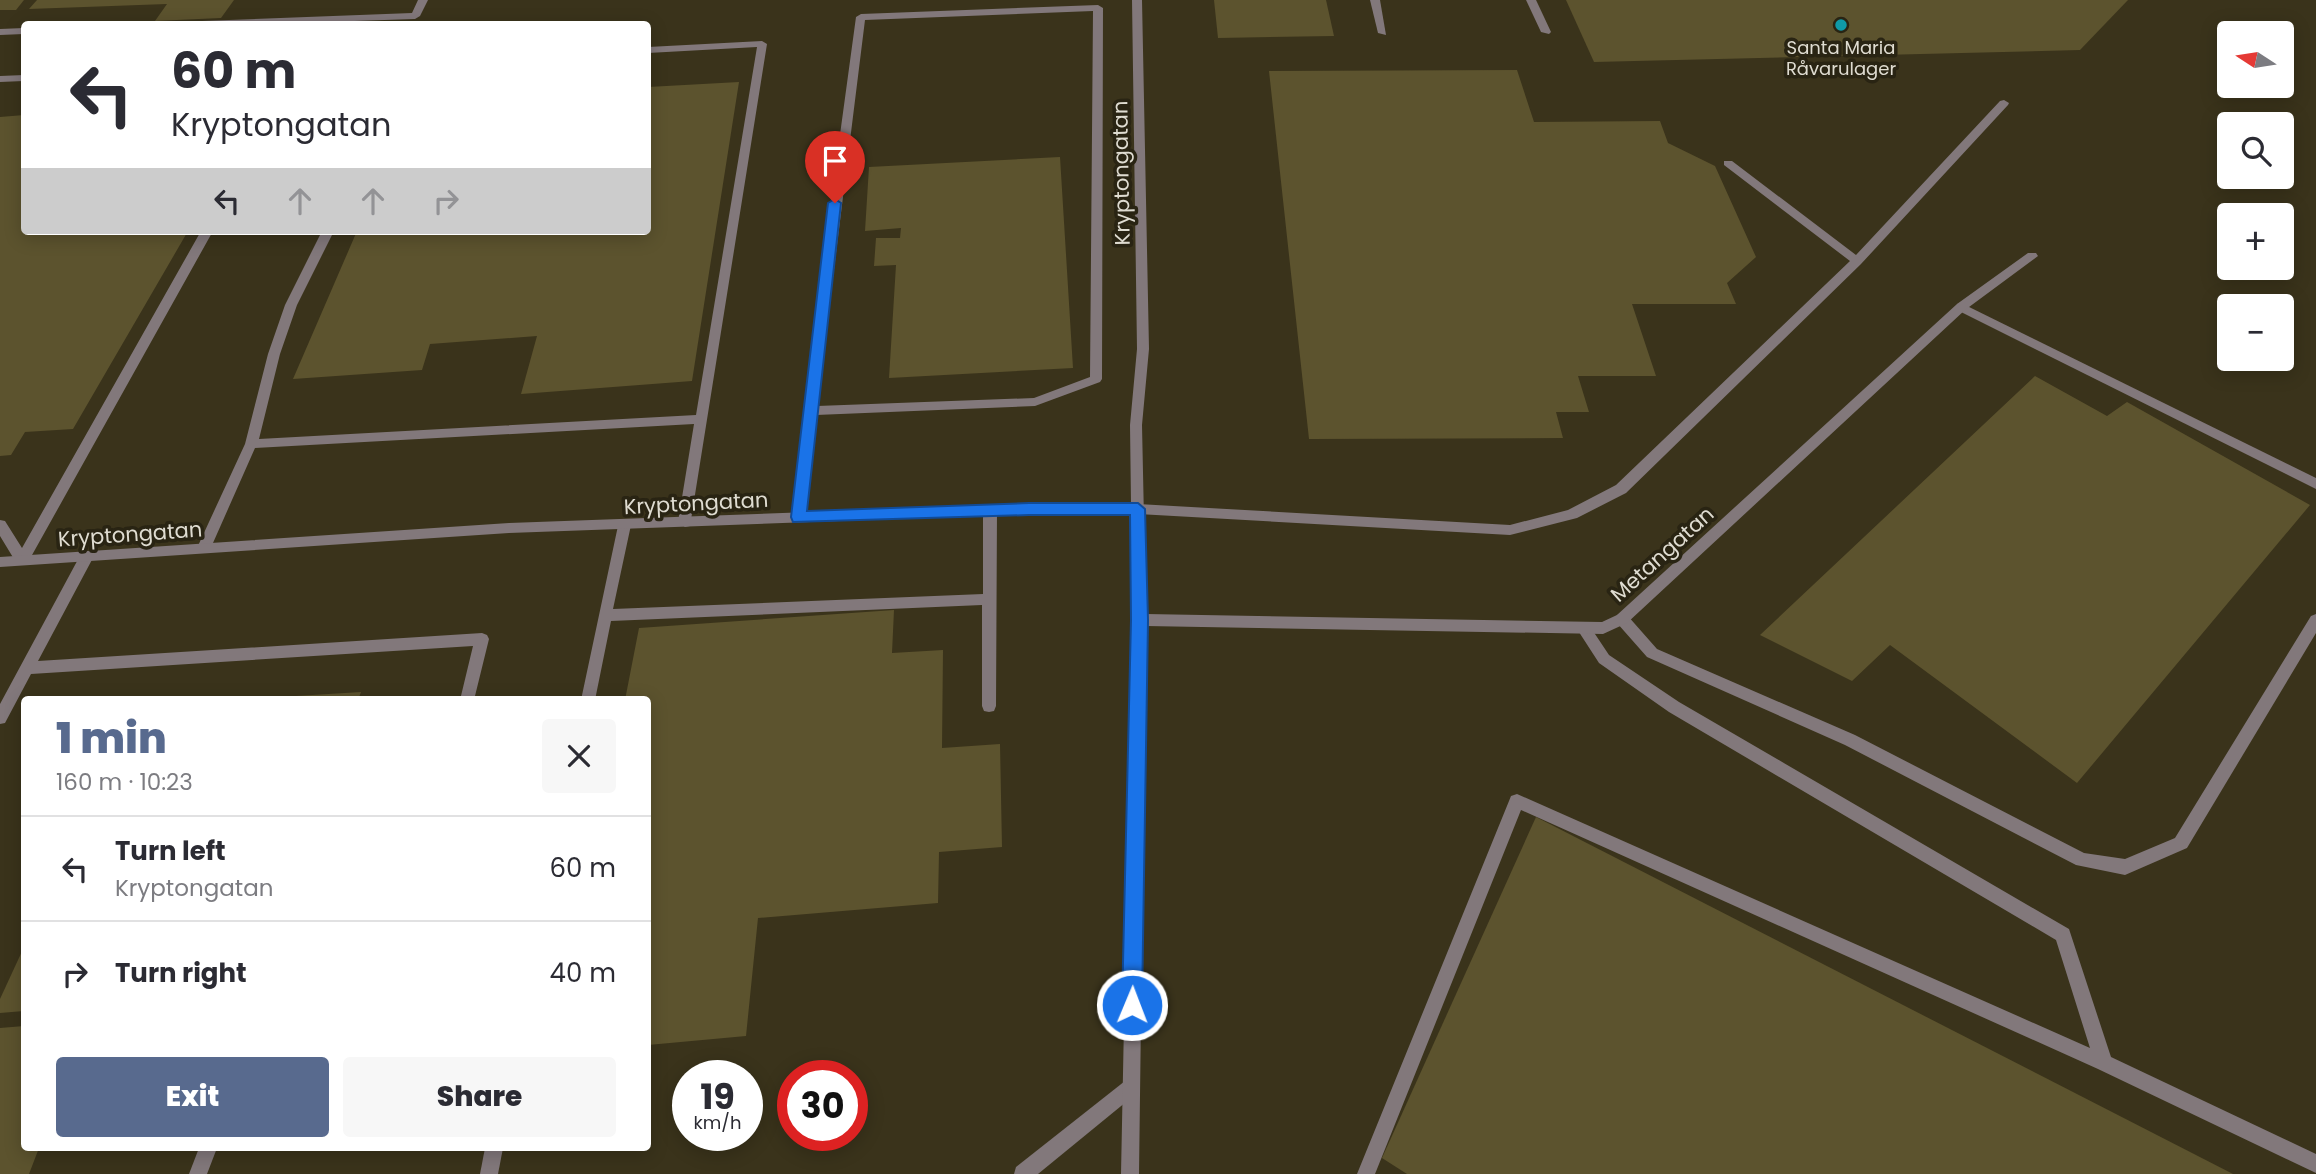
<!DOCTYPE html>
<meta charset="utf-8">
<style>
body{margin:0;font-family:Poppins,sans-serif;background:#f7f7f7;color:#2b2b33;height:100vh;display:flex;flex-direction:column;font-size:26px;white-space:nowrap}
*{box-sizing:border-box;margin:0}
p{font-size:23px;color:#7c7c81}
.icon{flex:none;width:38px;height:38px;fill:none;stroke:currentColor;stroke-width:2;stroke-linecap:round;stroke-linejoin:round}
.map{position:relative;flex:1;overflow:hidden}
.panel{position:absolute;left:21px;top:696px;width:630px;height:455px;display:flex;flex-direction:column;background:#fff;border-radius:7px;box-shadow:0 4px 18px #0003}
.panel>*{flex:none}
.top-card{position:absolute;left:21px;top:21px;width:630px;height:214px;border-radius:7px;box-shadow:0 4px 18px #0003;background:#fff;color:#2b2b33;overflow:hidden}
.needle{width:46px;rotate:282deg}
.buttons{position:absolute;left:2217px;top:21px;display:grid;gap:14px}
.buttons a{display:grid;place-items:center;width:77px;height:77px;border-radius:7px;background:#fff;box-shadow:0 4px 18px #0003;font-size:35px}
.speed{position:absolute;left:672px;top:1060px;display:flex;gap:14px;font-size:35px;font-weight:700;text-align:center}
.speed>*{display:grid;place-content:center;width:91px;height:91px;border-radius:50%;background:#fff;box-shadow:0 4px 18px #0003;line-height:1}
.speed small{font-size:18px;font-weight:400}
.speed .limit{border:10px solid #d22;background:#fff;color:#111}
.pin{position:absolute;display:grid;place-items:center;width:60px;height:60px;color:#fff;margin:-72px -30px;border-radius:50% 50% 50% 0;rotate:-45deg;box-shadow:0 0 7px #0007}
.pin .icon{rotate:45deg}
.me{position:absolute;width:77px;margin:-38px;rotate:1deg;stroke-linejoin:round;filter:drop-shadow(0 0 5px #0008)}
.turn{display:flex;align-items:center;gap:24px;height:147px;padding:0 35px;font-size:32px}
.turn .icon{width:91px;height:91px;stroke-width:2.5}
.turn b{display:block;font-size:49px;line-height:60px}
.lanes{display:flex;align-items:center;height:66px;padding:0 35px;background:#0003;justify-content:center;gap:35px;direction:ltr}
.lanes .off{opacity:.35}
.round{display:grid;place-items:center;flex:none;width:74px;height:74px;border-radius:7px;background:#f7f7f7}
.head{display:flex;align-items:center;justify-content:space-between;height:119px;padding:0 35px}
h1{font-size:42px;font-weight:800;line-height:52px;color:#586a8e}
.button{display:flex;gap:14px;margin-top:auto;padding:14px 35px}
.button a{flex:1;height:80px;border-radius:7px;background:#586a8e;color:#fff;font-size:28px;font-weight:800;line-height:80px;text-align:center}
.button a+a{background:#f7f7f7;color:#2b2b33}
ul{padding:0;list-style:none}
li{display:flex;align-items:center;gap:21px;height:105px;padding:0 35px;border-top:2px solid #e1e1e2}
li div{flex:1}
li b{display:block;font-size:26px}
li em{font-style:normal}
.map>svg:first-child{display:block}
</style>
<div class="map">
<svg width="2316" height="1174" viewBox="0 0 2316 1174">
<rect width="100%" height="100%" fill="#332e1d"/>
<path fill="#3a331b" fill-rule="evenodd" d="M0,0H2316V1174H0ZM24,24H648V231H24ZM2230,33H2282V86H2230ZM2230,124H2282V177H2230ZM2230,215H2282V268H2230ZM2230,306H2282V359H2230ZM24,700H648V1148H24ZM688,1076H747V1136H688ZM793,1076H852V1136H793Z"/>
<g fill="#5c532e">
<path d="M0,0H24L16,10H0Z"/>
<path d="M37,0H234L221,18L155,21L167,4L29,9Z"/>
<path d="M1214,0H1326L1334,36L1218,38Z"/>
<path d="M1566,0H2128L2080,50L1594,62Z"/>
<path d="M1517,70L1534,122L1660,121L1668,143L1715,166L1756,257L1727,283L1736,304H1632L1656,376H1578L1589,412H1556L1563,438L1309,439L1269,71Z"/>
<path d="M739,82L692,381L521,394L537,336L430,344L422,370L293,379L357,231H648V87Z"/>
<path d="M24,115V231H188L73,429L25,432L11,455L0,456V117Z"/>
<path d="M1060,157L1073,368L889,378L896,265L874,266L876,238H900L901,228L865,231L869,167Z"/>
<path d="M2035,376L2107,416L2127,402L2310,505L2077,783L1890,645L1852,681L1760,635Z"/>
<path d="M894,610L892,653L943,650L942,748L1000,744L1002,847L939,852L938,903L758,918L746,1036L648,1045V700H625L639,628Z"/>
<path d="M361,692L358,700H263V698Z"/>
<path d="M1536,817L2233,1174H1407L1382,1158Z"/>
<path d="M24,947V1011L0,1013V999Z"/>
<path d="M24,1026V1148H39L29,1174H0V1028Z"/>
</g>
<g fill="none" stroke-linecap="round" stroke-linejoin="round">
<g fill="#82787b" fill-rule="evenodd">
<path d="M418,0H428L420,16L415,19L263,24H197L202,21L412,13Z"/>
<path d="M1370,0H1380L1386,35L1378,33Z"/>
<path d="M1526,0H1536L1551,32L1549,34L1541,32Z"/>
<path d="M1098,5L1103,8L1102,379L1100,382L1035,406L816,415L805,517L798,522L793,521L791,517L822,267L856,17L861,14ZM1093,11L1090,377L1034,398L817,406L865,20Z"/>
<path d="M24,28V34L0,35V29Z"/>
<path d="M762,41L767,44L690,526L685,527L678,522L694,424L255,448L209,552H199L197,548L245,444L268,354L285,305L322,231H334L297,305L280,354L259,439L696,415L757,47L648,53V47Z"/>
<path d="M24,75V81L0,82V76Z"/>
<path d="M2004,100L2009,103L2008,105L1861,264L1626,493L1577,518L1510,535L1138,514L1131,509L1138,504L1510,525L1568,510L1616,485L1850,261L1724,165V161H1732L1856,255L2000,101Z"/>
<path d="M201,231H213L27,564H17L0,536V520L5,521L22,548Z"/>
<path d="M1961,303L2316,478V489L1957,310V304Z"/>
<path d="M990,505L997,510L996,706L994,711L989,712L984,711L982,706V605L611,621L595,700H581L619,521L624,520L631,525L613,609L983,594V510Z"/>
<path d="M87,551L92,552L94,556L38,661L482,633L487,635L489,639L474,700H460L473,646L31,674L5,723L0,724V704L82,552Z"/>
<path d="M1622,613L1627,615L1657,649L1855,735L2084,853L2125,859L2175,838L2311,616L2316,614V633L2187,848L2125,875L2076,865L1845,745L1647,657L1617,623L1615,619L1617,615Z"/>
<path d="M1584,623L1589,625L1609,655L1679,702L2069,929L2111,1057L2316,1154V1173L2098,1069L1521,810L1375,1174H1357L1509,801L1511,796L1517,794L2090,1048L2056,940L1669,712L1599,663L1577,629L1579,625Z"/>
<path d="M1131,1078L1137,1081L1140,1087L1137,1093L1038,1174H1014L1016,1167L1125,1081Z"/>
<path d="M199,1148H217L207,1174H189Z"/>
<path d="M485,1148H503L498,1174H480Z"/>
</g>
<path fill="#82787b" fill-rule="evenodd" d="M1132,0H1142L1149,349L1142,425L1146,614L1602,622L1617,615L1957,304L2028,253H2036L2038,256L1965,310L1627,623L1603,634L1146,626L1139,1174H1121L1132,620L1131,514H1029L509,533L0,567V557L509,523L1029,504H1131L1130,425L1137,349Z"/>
</g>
<path fill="#1a73e8" stroke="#114b97" stroke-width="2" d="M835,199L841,203L807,511L1029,503H1138L1145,509L1148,620L1142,1005L1139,1012L1132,1015L1125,1012L1122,1005L1131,620L1130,515H1029L793,522L791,517L828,203Z"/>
<circle fill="#0f9aa8" stroke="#292413" stroke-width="2.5" cx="1841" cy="25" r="7"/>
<g text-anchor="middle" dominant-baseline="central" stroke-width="7" stroke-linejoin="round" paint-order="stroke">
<g font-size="18" fill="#dfdcd1" stroke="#292413">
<text x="1841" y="47">Santa Maria<tspan x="1841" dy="21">Råvarulager</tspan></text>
</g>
<g font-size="21" fill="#dfdcd1" stroke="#292413">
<text transform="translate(1121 173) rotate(-91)">Kryptongatan</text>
<text transform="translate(696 503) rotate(-3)">Kryptongatan</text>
<text transform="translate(130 534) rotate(-4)">Kryptongatan</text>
<text transform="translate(1662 554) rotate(-42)">Metangatan</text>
</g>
</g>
</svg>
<div class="buttons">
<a><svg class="needle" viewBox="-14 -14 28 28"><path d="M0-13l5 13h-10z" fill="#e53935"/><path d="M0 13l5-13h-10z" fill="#7c7c81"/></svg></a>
<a><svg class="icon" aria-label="search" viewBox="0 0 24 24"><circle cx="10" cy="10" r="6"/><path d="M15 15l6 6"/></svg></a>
<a>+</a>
<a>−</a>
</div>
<div class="speed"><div>19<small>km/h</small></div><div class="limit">30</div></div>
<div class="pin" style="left:835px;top:203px;background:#d93025"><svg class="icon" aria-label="arrive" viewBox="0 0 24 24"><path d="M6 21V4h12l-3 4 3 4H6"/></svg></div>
<svg class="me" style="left:1132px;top:1005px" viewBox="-20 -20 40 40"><circle r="17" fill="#1a73e8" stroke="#fff" stroke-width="3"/><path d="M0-11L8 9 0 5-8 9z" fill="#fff"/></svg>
<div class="top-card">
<div class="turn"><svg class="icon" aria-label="left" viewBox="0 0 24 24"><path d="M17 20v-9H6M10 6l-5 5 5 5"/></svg><div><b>60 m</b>Kryptongatan</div></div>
<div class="lanes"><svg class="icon" aria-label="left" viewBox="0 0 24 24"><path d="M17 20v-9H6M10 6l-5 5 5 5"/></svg><svg class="icon off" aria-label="ahead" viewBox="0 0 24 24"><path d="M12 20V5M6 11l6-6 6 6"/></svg><svg class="icon off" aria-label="ahead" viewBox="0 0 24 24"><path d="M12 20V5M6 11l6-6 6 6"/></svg><svg class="icon off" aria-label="right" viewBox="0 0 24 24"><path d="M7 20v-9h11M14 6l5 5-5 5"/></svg></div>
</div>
<section class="panel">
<div class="head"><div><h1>1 min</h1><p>160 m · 10:23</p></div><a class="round"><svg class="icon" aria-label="close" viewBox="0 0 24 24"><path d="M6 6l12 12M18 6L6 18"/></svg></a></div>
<ul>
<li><svg class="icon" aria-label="left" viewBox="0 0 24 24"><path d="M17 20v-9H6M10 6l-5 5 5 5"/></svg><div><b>Turn left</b><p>Kryptongatan</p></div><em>60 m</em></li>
<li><svg class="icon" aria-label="right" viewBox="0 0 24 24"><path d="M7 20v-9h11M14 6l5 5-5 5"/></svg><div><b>Turn right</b></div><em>40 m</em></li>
</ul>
<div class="button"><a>Exit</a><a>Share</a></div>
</section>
</div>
